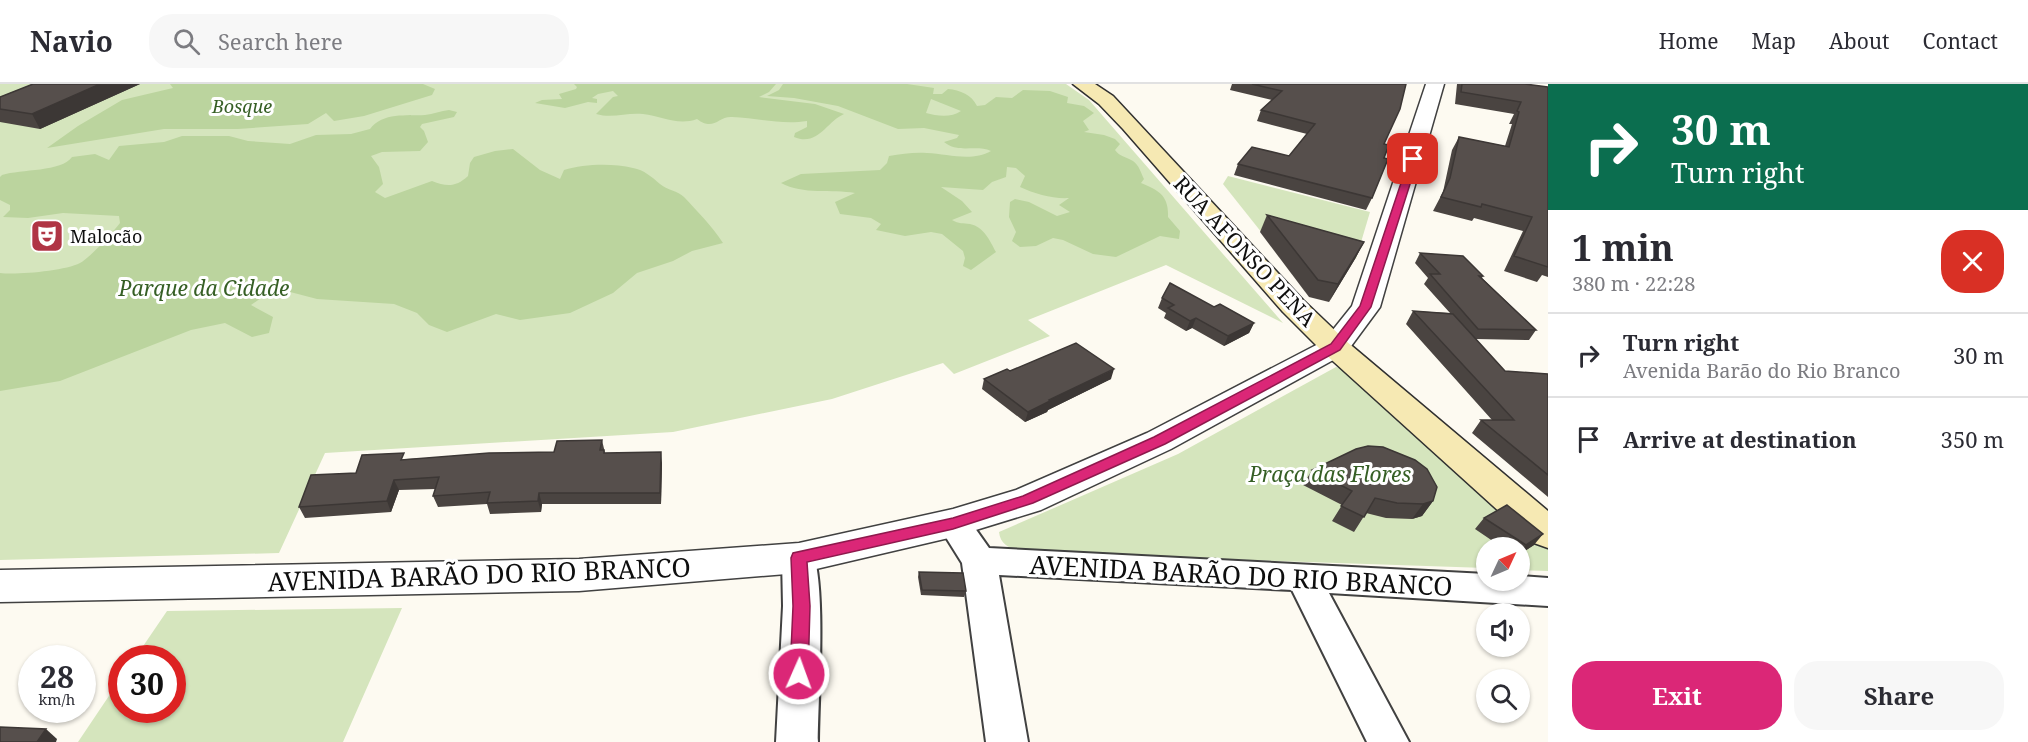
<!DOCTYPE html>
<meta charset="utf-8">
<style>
body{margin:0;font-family:"Noto Serif",serif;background:#f7f7f7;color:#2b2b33;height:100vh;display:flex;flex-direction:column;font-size:22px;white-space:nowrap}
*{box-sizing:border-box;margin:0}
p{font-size:20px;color:#7c7c81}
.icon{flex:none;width:33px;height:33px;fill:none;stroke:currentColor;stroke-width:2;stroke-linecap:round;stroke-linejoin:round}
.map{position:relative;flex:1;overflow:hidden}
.panel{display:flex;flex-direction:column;background:#fff;width:480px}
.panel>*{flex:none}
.banner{background:#0b6e4f;color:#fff;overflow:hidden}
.needle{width:39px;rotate:46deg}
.fabs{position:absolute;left:1476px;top:453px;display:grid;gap:12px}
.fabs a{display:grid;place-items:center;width:54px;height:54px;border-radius:50%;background:#fff;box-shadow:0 2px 4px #0004;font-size:30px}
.speed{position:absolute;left:18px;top:561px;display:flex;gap:12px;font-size:30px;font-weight:700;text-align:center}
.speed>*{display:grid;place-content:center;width:78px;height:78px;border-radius:50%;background:#fff;box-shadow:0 2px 4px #0004;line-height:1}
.speed small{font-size:15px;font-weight:400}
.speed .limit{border:9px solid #d22;background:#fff;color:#111}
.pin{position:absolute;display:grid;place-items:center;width:51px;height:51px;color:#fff;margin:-26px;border-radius:12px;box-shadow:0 3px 9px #0006}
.me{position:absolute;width:66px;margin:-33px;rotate:2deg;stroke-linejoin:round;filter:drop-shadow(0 0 4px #0008)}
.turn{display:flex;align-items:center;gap:21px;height:126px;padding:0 24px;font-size:27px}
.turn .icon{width:78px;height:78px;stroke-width:2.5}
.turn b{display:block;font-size:42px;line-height:51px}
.round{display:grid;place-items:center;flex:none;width:63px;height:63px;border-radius:24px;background:#f7f7f7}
.overview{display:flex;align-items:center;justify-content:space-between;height:102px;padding:0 24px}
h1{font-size:36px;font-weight:700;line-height:45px}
.action{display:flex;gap:12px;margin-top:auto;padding:12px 24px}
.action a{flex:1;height:69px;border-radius:24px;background:#db2777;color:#fff;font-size:24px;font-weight:700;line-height:69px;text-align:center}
.action a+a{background:#f7f7f7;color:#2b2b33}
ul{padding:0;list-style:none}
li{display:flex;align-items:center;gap:18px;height:84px;padding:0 24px;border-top:2px solid #e1e1e2}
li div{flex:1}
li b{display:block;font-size:22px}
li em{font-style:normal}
header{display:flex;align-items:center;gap:36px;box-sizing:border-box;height:84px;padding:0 30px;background:#fff;border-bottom:2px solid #e1e1e2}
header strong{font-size:28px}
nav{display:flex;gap:33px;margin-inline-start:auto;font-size:21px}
.search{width:420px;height:54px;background:#f7f7f7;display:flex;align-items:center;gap:15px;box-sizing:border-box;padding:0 21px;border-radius:24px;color:#7c7c81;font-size:22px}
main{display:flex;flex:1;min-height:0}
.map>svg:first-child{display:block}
</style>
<header>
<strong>Navio</strong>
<div class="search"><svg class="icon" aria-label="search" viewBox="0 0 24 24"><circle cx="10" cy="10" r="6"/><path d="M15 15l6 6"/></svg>Search here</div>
<nav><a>Home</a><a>Map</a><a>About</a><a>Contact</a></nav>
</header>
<main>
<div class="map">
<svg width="1548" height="658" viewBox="0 0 1548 658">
<rect width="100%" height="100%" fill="#fdfaf1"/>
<g fill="#d5e5bd">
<path d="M0,0H1066L1089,16L1283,239L1166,181L1028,236L1050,252L954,290L943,279L832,315L673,348L325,369L279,469L0,476Z"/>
<path d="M1228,92L1370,128L1356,175L1262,149L1223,100Z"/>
<path d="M1336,283L1344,285L1548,462V487L1520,486V464H1486V484L1037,469C1021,466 1001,467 999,448L1178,370Z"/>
<path d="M402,524L343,658H78L121,594L122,626H172V574H135L167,527Z"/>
</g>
<g fill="#bbd49e" fill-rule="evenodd">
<path d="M170,0H423L435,5L432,11L364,32L334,37L326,29L308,40L238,45H164L47,64L78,42L122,16L173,4Z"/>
<path d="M574,0H776L769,8L759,13L815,20L844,30C826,38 818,63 794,53L795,49L807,43V37C781,41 758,34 732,33C718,32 714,48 697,35C678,42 661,32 643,30C627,28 613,35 596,30L613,13L618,12L613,7L598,10L592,14L597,15V19L588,18L565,24L535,19L542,16L562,15L559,10L576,5L577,3Z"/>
<path d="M783,0H907L934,4L933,10H942L948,5C960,6 972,11 977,22L985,21L996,13L1012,14L1023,6L1050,7L1068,13L1067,19L1084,22L1094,29L1083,37L1089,46L1084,48L1104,51L1115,55L1120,60L1115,66C1120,73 1125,72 1133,77C1139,81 1141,89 1144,95L1141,99C1158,106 1169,111 1168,133L1180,147L1179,155L1160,152L1116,173L1093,170L1063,156L1053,154L1036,162L1020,163L1012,157L1016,148L1009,133L1010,118L1015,115L1029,118L1057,132L1070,128L1059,121L1069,114C1053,115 1035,110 1020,103L1025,92L1016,84L1007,83L1006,93L992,98L983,106L941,103L962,117L972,128L952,136C959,140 963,139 970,140C984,143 990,157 996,168L971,186L963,182L965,174L963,167L942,150L931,148L905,152L876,146L881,140L871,134L840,130L835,118L855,109C832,105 803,111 781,99L801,90L880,86L887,79L889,72C902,70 914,68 927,69C948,70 972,78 991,67C976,60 958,70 944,58L957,54L959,51L924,44L898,45L838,22L794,14L767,12L779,6ZM931,15L961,27C951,34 937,32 926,29Z"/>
<path d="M449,26L457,28L454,33L422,40L420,43L424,47L428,58L420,67L382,68L371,72L379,83L383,100L375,108L385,114L432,97C447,103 456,103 468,92L470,79L474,73L495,67L513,65L540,86L560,95L564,86C584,80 612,79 633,84C644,86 652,93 660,100C667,106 678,107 684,113C698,128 712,142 723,159L692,167L673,177L637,189L613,209L570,229L520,236L496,230L447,248L429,241L417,229L394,220L317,215L275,204L251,221L273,233L269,249L252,253L225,239L191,246L60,297L0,307V189C17,191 65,187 80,179C91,173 112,149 120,139L119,132L63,129L28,134L3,133L10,126V121L0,116V93L2,91C21,85 62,88 72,73L95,70L109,76L119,62L164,58L182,52H229L248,57L290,60L316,51L351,50L370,45C383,28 406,32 425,31C433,30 441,27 449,26Z"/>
</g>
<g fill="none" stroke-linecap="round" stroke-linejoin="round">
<defs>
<g id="minor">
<path d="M953,427L965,430L989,464L1486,490V496H1520V492L1548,494V522L1329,509L1409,658H1367L1292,506L999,491L1028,658H986L962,479L937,439L941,430Z"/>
<path d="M799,461L811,465C827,494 818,618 818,658H776L783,522L782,474L787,465Z"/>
</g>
<path id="tertiary" d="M1426,0H1444L1380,223L1346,269L1171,365L1041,426L953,453L799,489L579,507L0,518V486L579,475L799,459L953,425L1016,406L1147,349L1324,257L1352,222Z"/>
<path id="secondary" d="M1073,0H1095L1113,12L1303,216L1346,257L1548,427V464L1534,459L1324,269L1283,228L1123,45L1099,20Z"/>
</defs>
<use href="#minor" stroke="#414141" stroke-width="4"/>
<use href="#tertiary" stroke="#414141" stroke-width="3"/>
<use href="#secondary" stroke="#303030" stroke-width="3"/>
<use href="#minor" fill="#fff" fill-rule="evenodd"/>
<use href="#tertiary" fill="#fff" fill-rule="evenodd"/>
<use href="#secondary" fill="#f6e9b3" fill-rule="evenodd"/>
</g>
<g fill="#4a4441">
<path d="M33,0H140L40,45L0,38V13Z"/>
<path d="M1232,0H1406L1384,60V74L1372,114L1366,126L1234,91L1238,80L1289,72L1307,50L1257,37L1261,26L1272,16L1230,6Z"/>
<path d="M1457,0H1525L1548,3V193L1542,191L1537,198L1504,187L1523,147L1474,134L1472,137L1433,127L1443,108L1452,66L1459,53L1505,62L1512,40H1509L1514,30L1455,20Z"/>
<path d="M1267,131L1364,158L1355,175L1329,218L1309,213L1260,148Z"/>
<path d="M1420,169L1483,192L1482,194L1536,246L1529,256L1476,255L1505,287L1548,290V413L1472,349L1481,336H1492L1406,240L1413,227L1450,229L1424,200L1428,194L1415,179Z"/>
<path d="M1162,214L1214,223L1254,239L1249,249L1224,262L1192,244L1186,247L1164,234L1166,229L1158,224Z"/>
<path d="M1010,287L1111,295L1048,326L1047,328L1025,338L982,305L984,295Z"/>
<path d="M602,356L605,369L662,379L661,420H542L541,428L490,430L487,420L438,423L433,412L436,405L399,406L391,428L305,434L299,423L356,389L406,375L554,368Z"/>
<path d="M1312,386L1433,417L1422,432L1412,435L1386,434L1366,429L1354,448L1332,437L1342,421L1303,401Z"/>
<path d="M1484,434L1534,461L1520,470V464H1503L1475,445Z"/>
<path d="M919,488L966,507L964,513L921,511L918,493Z"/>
</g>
<g fill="#3c3735">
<path d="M100,0H140L40,45L32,30Z"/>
<path d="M1364,158L1355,175L1329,218L1338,200Z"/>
<path d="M1196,234L1192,244L1186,247L1190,237Z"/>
<path d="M1254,239L1249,249L1224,262L1228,252Z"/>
<path d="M1114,285L1111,295L1048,326L1047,328L1025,338L1028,328L1049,316Z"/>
<path d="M661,368L662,379L661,420L660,409Z"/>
<path d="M394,396L399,406L391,428L387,417Z"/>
<path d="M539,409L542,420L541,428L538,417Z"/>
<path d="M1433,417L1422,432L1412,435L1423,420Z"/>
<path d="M1543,450L1534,461L1520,470V469L1526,461Z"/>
<path d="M46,645L57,655L56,658H37Z"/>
</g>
<g fill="#564f4c" stroke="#3c3735" stroke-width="1.5">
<path d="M33,0H100L32,30L0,25V13Z"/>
<path d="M1252,0H1406L1400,25L1384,60L1389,61L1384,74L1388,75L1372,114L1238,80L1252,63L1289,72L1315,40L1261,26L1282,7Z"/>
<path d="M1462,0H1525L1548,3V183L1514,172L1532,133L1482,120L1481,123L1441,113L1450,94L1459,53L1509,63L1519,28L1517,27L1521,18L1461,8Z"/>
<path d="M1267,131L1364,158L1338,200L1318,196Z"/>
<path d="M1420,169L1463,172L1483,192H1479L1536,246L1478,245L1430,190H1440Z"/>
<path d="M1170,199L1214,223L1220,220L1254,239L1228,252L1196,234L1190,237L1168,224L1174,221L1162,214Z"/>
<path d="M1413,227L1453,230L1505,287L1548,290V391L1481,336H1514Z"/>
<path d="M1076,259L1114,285L1049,316L1050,317L1028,328L984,295L1007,285L1010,287Z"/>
<path d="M602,356L600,366H604V369L661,368L660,409H539L538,417L487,419L490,408L433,412L439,393L394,396L387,417L299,423L311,391L356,389L362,371L404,369L401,376L489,369L554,368L557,357Z"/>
<path d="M1368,362L1383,363L1415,376L1427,385L1437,403L1433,417L1423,420L1397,419L1375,414L1364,433L1341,422L1352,407L1312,386L1356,365Z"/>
<path d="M1507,421L1543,450L1526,461L1484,434Z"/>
<path d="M919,488L963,489L966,507L922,506Z"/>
<path d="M0,643L46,645L37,658H0Z"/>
</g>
<path fill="#db2777" stroke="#8e194d" stroke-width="1.5" d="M1413,72L1418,75L1371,223L1340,266L1165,360L1033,419L953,445L807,478L810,522L808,590L805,596L799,598L792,596L790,590L793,522L791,474L793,469L953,434L1023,412L1154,353L1331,260L1360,222L1409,75Z"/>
<defs>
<symbol id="theatre-square" viewBox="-11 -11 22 22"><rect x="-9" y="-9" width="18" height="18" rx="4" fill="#b03545" stroke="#fff"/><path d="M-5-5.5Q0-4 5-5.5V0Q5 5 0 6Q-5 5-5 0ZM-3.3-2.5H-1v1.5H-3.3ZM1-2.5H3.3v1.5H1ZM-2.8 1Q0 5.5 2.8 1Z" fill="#fff"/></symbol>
</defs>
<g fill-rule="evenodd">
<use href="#theatre-square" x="28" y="133" width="38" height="38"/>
</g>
<g text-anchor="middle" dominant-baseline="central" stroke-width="6" stroke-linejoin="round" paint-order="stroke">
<g font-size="18" font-style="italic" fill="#365f25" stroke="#fff">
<text x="242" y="22">Bosque</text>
</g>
<g font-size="18" fill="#0e0e0e" stroke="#fff" text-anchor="start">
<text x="70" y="152">Malocão</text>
</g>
<g font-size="21" fill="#0e0e0e" stroke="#fff">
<text transform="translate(1245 167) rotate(47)">RUA AFONSO PENA</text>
</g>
<g font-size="21" font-style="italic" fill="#365f25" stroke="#fff">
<text x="204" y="204">Parque da Cidade</text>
<text x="1330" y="390">Praça das Flores</text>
</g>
<g font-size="26" fill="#0e0e0e" stroke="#fff">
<text transform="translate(479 490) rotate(-2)">AVENIDA BARÃO DO RIO BRANCO</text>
<text transform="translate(1241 491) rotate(3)">AVENIDA BARÃO DO RIO BRANCO</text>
</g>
</g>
</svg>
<div class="fabs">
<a><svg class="needle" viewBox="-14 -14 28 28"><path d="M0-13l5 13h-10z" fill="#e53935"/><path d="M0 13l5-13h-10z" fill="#7c7c81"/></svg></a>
<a><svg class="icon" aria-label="sound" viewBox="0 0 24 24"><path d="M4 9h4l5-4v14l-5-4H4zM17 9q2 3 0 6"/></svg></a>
<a><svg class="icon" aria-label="search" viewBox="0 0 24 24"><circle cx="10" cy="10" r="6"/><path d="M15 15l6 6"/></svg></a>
</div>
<div class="speed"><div>28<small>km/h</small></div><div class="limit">30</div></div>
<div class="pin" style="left:1413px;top:75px;background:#d93025"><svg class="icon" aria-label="arrive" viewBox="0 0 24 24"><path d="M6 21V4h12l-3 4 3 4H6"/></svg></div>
<svg class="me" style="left:799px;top:590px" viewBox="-20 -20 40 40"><circle r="17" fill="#db2777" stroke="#fff" stroke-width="3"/><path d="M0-11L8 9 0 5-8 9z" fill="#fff"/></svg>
</div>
<section class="panel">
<div class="banner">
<div class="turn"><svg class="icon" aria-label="right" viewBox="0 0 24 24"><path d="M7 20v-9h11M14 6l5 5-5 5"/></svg><div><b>30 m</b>Turn right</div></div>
</div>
<div class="overview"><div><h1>1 min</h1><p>380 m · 22:28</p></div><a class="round" style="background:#d93025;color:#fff"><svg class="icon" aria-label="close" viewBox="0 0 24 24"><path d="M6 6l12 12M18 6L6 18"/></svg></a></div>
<ul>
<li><svg class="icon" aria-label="right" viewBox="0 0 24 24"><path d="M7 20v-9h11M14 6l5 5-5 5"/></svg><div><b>Turn right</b><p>Avenida Barão do Rio Branco</p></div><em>30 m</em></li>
<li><svg class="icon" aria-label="arrive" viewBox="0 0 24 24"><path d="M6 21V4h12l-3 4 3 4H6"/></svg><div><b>Arrive at destination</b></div><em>350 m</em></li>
</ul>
<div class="action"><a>Exit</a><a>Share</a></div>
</section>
</main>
